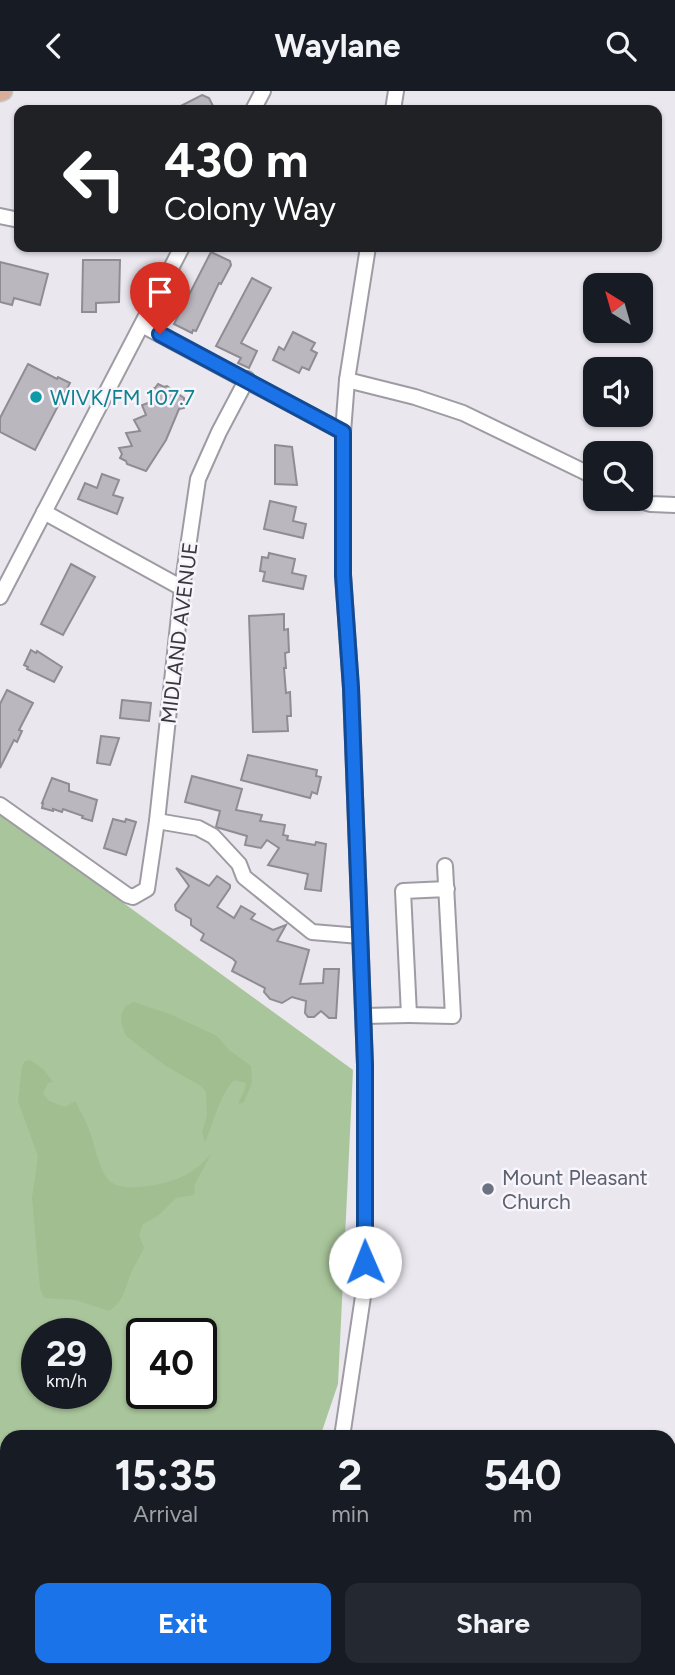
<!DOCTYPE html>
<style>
body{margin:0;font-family:Figtree,sans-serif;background:#242831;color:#f1f3f6;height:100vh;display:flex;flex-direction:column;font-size:26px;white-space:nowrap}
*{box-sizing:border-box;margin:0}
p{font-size:23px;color:#9ea1a6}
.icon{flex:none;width:38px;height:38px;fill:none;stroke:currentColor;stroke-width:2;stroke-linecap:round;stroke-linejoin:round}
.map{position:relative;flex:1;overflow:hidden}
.sheet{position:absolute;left:0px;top:1339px;width:676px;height:247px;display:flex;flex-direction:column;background:#171b24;border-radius:21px 21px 0 0;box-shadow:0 2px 5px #0004}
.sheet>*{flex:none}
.guide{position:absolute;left:14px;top:14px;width:648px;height:147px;border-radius:14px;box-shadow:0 2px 5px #0004;background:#202124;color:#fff;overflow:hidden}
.needle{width:46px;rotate:323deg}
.tools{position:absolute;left:583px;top:182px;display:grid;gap:14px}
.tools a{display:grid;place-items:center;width:70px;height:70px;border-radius:14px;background:#171b24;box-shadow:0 2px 5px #0004;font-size:35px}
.speed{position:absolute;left:21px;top:1227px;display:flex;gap:14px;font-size:35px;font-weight:700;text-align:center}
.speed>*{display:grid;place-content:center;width:91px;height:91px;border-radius:50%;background:#171b24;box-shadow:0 2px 5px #0004;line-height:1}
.speed small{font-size:18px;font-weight:400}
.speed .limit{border:4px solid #111;border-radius:10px;background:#fff;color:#111}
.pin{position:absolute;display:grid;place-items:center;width:60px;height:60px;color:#fff;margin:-72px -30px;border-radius:50% 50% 50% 0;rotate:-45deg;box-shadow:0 0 7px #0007}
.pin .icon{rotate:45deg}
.me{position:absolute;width:77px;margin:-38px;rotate:359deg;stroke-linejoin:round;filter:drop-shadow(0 0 5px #0008)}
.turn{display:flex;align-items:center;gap:24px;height:147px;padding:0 35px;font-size:32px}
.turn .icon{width:91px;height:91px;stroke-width:2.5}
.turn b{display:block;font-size:49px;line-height:60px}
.eta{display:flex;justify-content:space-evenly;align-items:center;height:119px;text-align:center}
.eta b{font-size:42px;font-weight:700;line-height:49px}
.cta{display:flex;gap:14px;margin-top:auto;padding:14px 35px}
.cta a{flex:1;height:80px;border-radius:14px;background:#1a73e8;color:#fff;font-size:28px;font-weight:700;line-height:80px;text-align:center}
.cta a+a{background:#242831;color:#f1f3f6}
header{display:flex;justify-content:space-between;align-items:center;height:91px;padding:0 35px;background:#171b24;font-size:32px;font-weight:700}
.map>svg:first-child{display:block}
</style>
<header><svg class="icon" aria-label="back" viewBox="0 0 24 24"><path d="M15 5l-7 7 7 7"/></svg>Waylane<svg class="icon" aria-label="search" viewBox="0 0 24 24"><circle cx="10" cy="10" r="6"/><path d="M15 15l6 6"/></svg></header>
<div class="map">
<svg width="675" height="1584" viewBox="0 0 675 1584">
<rect width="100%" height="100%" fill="#eae7ef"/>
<path fill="#a9c59b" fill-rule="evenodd" d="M0,722L353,979L338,1293L320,1346H7V1578L252,1579V1584H0ZM37,1242H96V1302H37ZM142,1242H201V1302H142Z"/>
<g fill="#a0be8f">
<path d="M134,911L172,924L217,945L229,959L251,975L252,992L244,1011L238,1013L245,998L246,992L234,989C218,1006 215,1030 205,1051L202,1041L207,1025L206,1001L201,995L166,975L126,945L121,931V923L126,915Z"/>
<path d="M30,969L44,979L53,991L48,992L43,1002L49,1010L65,1016L75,1010C81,1021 87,1032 91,1044C104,1087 103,1103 155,1094C178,1090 196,1081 211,1063L195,1093L194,1104L176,1107L159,1124L143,1133L139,1144L144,1157C140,1166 134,1175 130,1184C125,1199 123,1211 109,1220L76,1209L44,1207L40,1197L32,1107L38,1065L18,1010L22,975L25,970Z"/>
</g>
<path fill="#6b95ba" d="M675,1526V1584H648L651,1579L668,1578L669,1540Z"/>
<g fill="#bbb7bf" stroke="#908c93" stroke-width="2">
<path d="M202,4L209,7L215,19H173Z"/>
<path d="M211,161L230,170L231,174L221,193L219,192L196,240L193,239L192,242L174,233Z"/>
<path d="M83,169H120L119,211L96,212V221H82Z"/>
<path d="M0,171L48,183L40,214L14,207L12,214L0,211Z"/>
<path d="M252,187L271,197L241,252L257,260L249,277L238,272L241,267L216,255Z"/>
<path d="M293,241L315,252L311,259L317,262L309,279L302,276L299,282L273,269L279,256L284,259Z"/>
<path d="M28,273L57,288L58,286L70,292L35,359L0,341V327Z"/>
<path d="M158,293L164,296L167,295L184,307V317L179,318L166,349L146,380L127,373L126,370L120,367L122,363L119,357L132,355L126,342L140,340L134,329L146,324L142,314L154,310L149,299L155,297Z"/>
<path d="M275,354L292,356L297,394L275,393Z"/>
<path d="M102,383L119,389L113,404L123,407L117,423L78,408L85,392L97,397Z"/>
<path d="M270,410L296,416L293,430L306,433L303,447L264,438Z"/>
<path d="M269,462L295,468L292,482L306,485L303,498L263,490L265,481L260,480L262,466L268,467Z"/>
<path d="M71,473L95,486L63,544L41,533Z"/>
<path d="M284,523V539L288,538L289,561L285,562L286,577H284L286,602L290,601L291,625H287L288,640L253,641L249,525Z"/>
<path d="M31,559L36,562L37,560L62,576L54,591L27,578L28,576L24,574Z"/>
<path d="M7,599L33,612L19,639L22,640L17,651L14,649L0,677V613Z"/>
<path d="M122,609L151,612L149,630L120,627Z"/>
<path d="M101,645L119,647L110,674L97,672Z"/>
<path d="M248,664L317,679L316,685L321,686L317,703L312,701L310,707L241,689Z"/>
<path d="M192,685L242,698L236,719L262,724L260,730L285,734L283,744L288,745L287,749L315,754L316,751L326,753L321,800L305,798L308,783L268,774L279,757L267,749L261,757L245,754L247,745L216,736L220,720L185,711Z"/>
<path d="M52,687L69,693V700L97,709L92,730L82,727L83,725L63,718L62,721L53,718V720L42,717L43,712H42Z"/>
<path d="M113,728L125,731L126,728L136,731L126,764L104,757Z"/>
<path d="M176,777L209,795L217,785L230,794V797L217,816L234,827L241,815L255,823L251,828L273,839L286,834L277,850L309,859L300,893L323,892L324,878H339L336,927H329L321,920L314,926H308L305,922L306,910L292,906L282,912L270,908L264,901L265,897L232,880L236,871L233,868L201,849L204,843L191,834V828L176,819L175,814L189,795Z"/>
</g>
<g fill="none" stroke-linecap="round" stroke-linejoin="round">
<defs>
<g id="minor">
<path d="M253,19L263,0"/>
<path d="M393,19L396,0"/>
<path d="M0,125L19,129"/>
<path d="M142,234L343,341"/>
<path d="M347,289L415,306L463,322L595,386"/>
<path d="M633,408L651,413L675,414"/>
<path d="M44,421L182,497"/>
<path d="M0,506L182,156"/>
<path d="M0,714L127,804L133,806L147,798L157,730L182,497L198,388L219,341L247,288"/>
<path d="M157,730L198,737L213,745L239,773L244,786L312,841L360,845"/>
<path d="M445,775L453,925L409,924L403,800L447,798"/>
<path d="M363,925L409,924"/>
<path d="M342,1346L365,1192V974L351,597L343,484V341L347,289L368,156"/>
<path d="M270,1578L281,1584"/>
</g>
<path id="major" d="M0,1L3,0"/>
</defs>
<use href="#minor" stroke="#9f9ba3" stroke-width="18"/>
<use href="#major" stroke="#c7c7c8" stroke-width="21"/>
<use href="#minor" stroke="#fff" stroke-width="14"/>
<use href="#major" stroke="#d7af9a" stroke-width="18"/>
</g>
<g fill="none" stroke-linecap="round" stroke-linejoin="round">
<defs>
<path id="route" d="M160,243L343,341V484L351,597L365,974V1171"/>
</defs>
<use href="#route" stroke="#114b97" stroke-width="18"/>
<use href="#route" stroke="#1a73e8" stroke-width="12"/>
</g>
<circle fill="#0f9aa8" stroke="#f7f4fc" stroke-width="2.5" cx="36" cy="306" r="7"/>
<circle fill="#6b7280" stroke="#f7f4fc" stroke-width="2.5" cx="488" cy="1098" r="7"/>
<g text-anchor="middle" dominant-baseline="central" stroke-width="5" stroke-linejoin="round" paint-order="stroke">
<g font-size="21" fill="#0d838f" stroke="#f7f4fc" text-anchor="start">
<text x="50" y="306">WIVK/FM 107.7</text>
</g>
<g font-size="21" fill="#38373a" stroke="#f7f4fc">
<text transform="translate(179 542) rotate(-83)">MIDLAND AVENUE</text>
</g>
<g font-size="21" fill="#5b616d" stroke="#f7f4fc" text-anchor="start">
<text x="502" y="1086">Mount Pleasant<tspan x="502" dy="24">Church</tspan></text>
</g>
</g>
</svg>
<div class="tools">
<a><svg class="needle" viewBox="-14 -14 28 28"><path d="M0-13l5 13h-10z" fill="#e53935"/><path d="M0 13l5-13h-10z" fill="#9ea1a6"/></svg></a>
<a><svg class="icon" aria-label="sound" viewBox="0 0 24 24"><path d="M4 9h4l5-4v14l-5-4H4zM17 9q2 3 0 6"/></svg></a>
<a><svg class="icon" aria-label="search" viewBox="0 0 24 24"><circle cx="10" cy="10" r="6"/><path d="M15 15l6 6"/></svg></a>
</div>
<div class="speed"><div>29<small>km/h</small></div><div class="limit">40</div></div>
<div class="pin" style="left:160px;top:243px;background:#d93025"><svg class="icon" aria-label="arrive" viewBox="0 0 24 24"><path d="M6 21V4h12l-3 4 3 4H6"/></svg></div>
<svg class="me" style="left:365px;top:1171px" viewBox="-20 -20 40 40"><circle r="19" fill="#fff"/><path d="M0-13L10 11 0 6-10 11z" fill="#1a73e8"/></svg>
<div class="guide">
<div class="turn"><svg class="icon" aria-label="left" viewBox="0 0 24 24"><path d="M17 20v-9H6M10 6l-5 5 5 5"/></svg><div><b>430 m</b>Colony Way</div></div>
</div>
<section class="sheet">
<div class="eta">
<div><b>15:35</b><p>Arrival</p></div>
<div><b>2</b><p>min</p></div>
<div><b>540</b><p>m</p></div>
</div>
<div class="cta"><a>Exit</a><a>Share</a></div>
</section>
</div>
